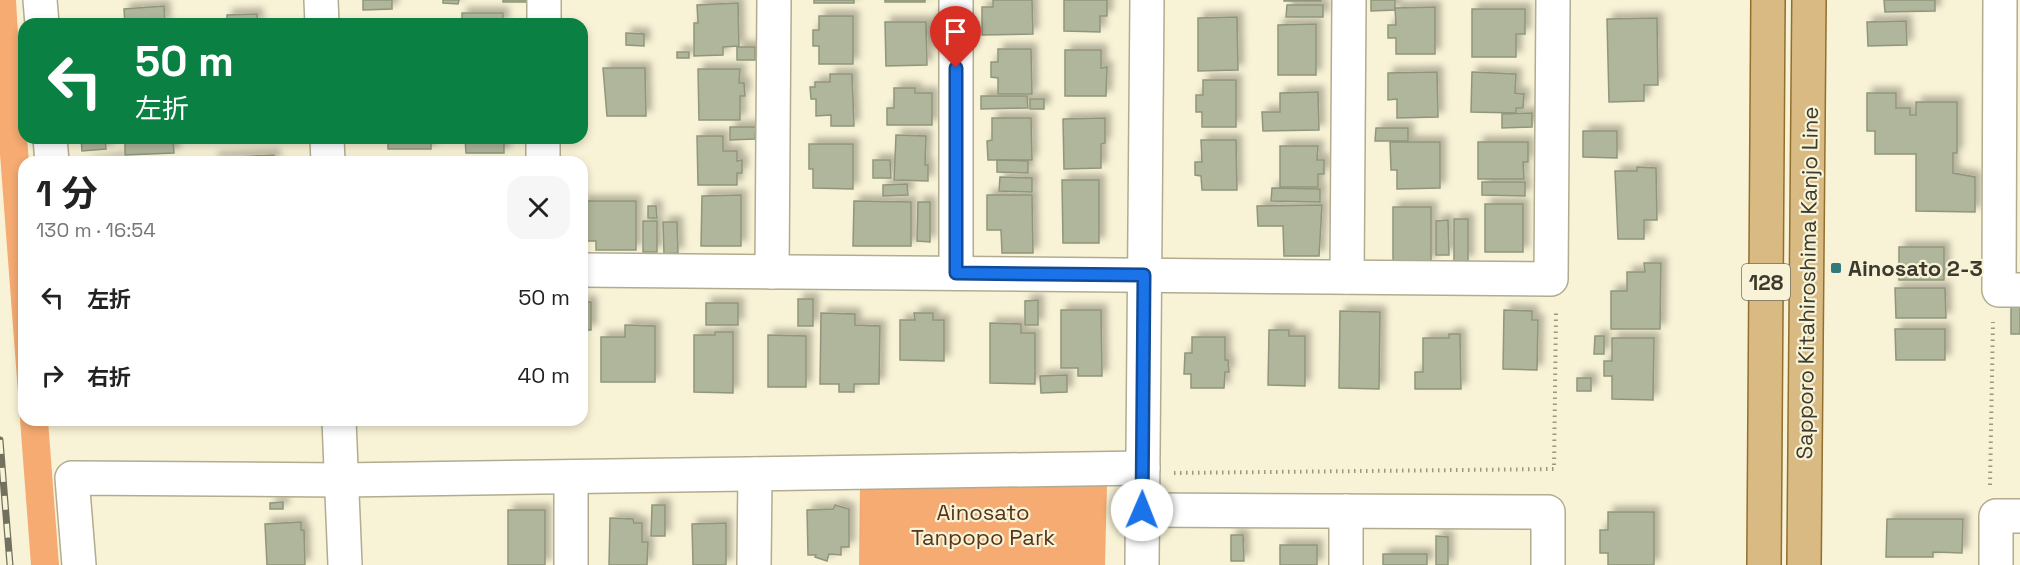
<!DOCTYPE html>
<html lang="ja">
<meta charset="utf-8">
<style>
body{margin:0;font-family:"Space Grotesk","Noto Sans JP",sans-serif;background:#f6f6f6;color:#222;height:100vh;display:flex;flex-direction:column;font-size:22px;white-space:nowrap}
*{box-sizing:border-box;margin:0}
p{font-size:20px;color:#767676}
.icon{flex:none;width:33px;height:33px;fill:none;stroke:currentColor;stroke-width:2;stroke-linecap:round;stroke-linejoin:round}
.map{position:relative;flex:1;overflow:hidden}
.panel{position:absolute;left:18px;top:156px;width:570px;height:270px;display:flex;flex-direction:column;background:#fff;border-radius:18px;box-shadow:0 3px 9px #0003}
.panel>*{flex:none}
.hud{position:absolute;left:18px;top:18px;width:570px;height:126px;border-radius:18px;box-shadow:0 3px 9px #0003;background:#0b8043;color:#fff;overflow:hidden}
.pin{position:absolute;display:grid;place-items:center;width:51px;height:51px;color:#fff;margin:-62px -26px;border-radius:50% 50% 50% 0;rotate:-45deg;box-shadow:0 0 6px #0007}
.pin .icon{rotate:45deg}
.me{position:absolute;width:66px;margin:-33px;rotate:1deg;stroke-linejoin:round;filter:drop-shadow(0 0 4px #0008)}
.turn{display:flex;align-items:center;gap:21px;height:126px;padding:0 18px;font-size:27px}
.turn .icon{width:78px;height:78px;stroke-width:2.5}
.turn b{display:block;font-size:42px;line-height:51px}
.round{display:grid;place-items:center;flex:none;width:63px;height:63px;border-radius:18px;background:#f6f6f6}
.summary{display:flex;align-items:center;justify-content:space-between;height:102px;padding:0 18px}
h1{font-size:36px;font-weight:700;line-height:45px}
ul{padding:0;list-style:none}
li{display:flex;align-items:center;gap:18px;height:78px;padding:0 18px}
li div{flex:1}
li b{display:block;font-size:22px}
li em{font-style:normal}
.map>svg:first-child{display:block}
</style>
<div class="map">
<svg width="2020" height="565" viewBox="0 0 2020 565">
<defs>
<filter id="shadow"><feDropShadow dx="5.5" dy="-5.5" stdDeviation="3" flood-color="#0004"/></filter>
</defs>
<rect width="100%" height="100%" fill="#f8f3d6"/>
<g fill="#f5ab72">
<path d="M0,0H16L24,138H27L29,162H24V420H48L59,565H31L0,154Z"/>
<path d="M860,484H1107L1105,565H859Z"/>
</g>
<g fill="#afb69b" stroke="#90967b" stroke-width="1.5" filter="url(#shadow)">
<path d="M363,0H392V9L363,10Z"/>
<path d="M443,0H459L458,4L443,3Z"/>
<rect x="503" y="0" width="24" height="2"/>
<rect x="814" y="0" width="40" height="3"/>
<rect x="885" y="0" width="40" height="2"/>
<path d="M993,0H1032L1033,34L982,35V7H993Z"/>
<path d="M1064,0H1107V16H1100V32L1064,31Z"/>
<rect x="1284" y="0" width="37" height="1"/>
<path d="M1371,0H1395V10L1371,11Z"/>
<path d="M1884,0H1935V11L1885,12Z"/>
<path d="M738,3L739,46L723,47V55L694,56V23H698L697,5Z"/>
<path d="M1287,5H1323V17H1286Z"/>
<path d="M164,6L165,24H125L124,9Z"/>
<path d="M1435,7V54H1396V38H1388V25H1396L1395,8Z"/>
<path d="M1472,9H1525V34H1516V57H1472Z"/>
<rect x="462" y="13" width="41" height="11"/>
<path d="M257,14L258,24H227V15Z"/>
<path d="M819,16H853V64H819V46H813V30H819Z"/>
<path d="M1237,17L1238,70L1198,71V18Z"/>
<path d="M1657,18L1658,85H1644V101L1609,102L1607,19Z"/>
<path d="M1906,21L1907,45L1868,46L1867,22Z"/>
<path d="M885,22H926L927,65L886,66Z"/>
<path d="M1316,24V75H1278V25Z"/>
<path d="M626,33L644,34V46L626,45Z"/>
<rect x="737" y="47" width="18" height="13"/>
<path d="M998,49H1031L1032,94H998V78L991,77V62H998Z"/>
<path d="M1065,50H1101V68L1107,67L1106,96H1065Z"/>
<rect x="677" y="52" width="12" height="6"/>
<path d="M603,68H645L646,116H607Z"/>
<path d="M698,69H740L739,83H744L745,96H740V120H699Z"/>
<path d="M1437,72L1438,117L1397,118V99L1388,100V73Z"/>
<path d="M1472,72L1516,74L1515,93L1524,94L1523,108H1516V113L1471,112Z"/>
<path d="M830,74H852L854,126H831V115L816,116V99H811L810,87H815V82H830Z"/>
<path d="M1203,80H1236V127H1202V112H1196V95H1203Z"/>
<path d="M894,88H915V93H932V125H887V108H894Z"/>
<path d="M1318,92L1319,130L1263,131L1262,112H1280V93Z"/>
<path d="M1867,93H1896V108H1910V115H1916V102H1957V153H1953V173L1975,177V212L1916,211V154H1875V131H1867Z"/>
<path d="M981,96H1027L1028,108L981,109Z"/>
<rect x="1030" y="99" width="14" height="10"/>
<path d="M1532,113V127L1502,128V114Z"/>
<path d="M992,118H1031L1032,160H988L987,141L992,140Z"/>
<path d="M1105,118V143L1101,144V168L1064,169L1063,119Z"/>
<path d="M730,127H756L755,139L730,140Z"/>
<path d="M1376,128H1408V141H1375Z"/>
<path d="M1583,131H1617V158L1583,157Z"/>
<path d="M896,135L926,136L925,165H928V181L894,180Z"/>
<path d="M697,136H723V151H737V161L742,160V173H737V185H698Z"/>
<path d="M81,138H105L106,149L82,151Z"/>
<path d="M125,138H173L174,153L125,155Z"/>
<path d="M230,138H276V140L230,142Z"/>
<rect x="388" y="138" width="43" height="11"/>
<path d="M465,139H504V153H466Z"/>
<path d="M1201,140H1236L1237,190H1202L1201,176L1195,175V162H1202Z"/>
<path d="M1390,142H1440V188L1397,189V170H1391Z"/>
<path d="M1478,142H1528V162H1523L1524,179H1478Z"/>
<path d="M809,144H853V189L813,188V169H809Z"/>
<path d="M1280,146H1318L1317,160H1324V174H1318V187H1280Z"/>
<path d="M274,155L275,162H213V158Z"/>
<path d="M120,158L121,162H84Z"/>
<path d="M873,160H890L891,178H873Z"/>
<path d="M997,160L1028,161V173L997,172Z"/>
<path d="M1637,167L1656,168L1657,220H1644V239H1618L1615,171H1637Z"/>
<path d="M1000,177L1032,178V192L999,191Z"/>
<path d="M1062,180H1099V243H1063Z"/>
<path d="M1482,182H1525V196L1482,195Z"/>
<path d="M907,184L908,195L883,196V185Z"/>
<path d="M1272,188L1320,189V202L1271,201Z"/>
<path d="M741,195V246H701L702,196Z"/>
<path d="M987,195H1032L1033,253H1002L1001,230H987Z"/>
<path d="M582,201H636V250H596V241H582Z"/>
<path d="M854,201L911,202V246H853Z"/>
<path d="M918,202H930V242L917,241Z"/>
<rect x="1485" y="204" width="38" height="48"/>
<path d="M1322,205L1319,256H1284L1283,226H1258L1257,206Z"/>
<path d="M648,206H656L657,218H648Z"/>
<rect x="1393" y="207" width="38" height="55"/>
<rect x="1454" y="219" width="14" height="42"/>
<path d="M1448,220L1449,255H1436V221Z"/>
<rect x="643" y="221" width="14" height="31"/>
<path d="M663,222H677L678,253L664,254Z"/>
<rect x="1899" y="247" width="45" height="33"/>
<path d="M1644,263H1661L1660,329H1611V291H1627V272H1645Z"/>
<path d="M1895,288H1945L1946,318H1896Z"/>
<rect x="798" y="299" width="15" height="27"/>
<path d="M1038,300V325H1025V301Z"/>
<rect x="582" y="302" width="9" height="28"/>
<rect x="706" y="303" width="32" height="22"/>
<path d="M2011,306L2020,307V334H2011Z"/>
<path d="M1061,310H1101L1102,376H1078V368H1061Z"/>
<path d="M1504,310L1532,311V320H1538L1537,370L1503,369Z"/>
<path d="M1340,311L1380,312L1379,389L1339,388Z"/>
<path d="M821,313L855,314V325L880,326L879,384H854V392H839V384H820Z"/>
<path d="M914,313H933V320H944V361L900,360V320H915Z"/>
<path d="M990,323L1021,324V333H1035V384L990,383Z"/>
<path d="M625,325L655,326V382H601V337H625Z"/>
<path d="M1895,329H1945V360H1896Z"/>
<path d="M1269,330H1289V336H1305V386L1268,385Z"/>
<path d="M715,332H733V393L694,392V335H715Z"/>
<path d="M1449,334H1460L1461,389H1415V372H1423V338H1449Z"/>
<path d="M768,335L806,336V387H768Z"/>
<path d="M1595,336H1604V354H1594Z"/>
<path d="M1192,337H1225V360H1228L1229,372H1225L1224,388H1191V374H1184L1185,353H1192Z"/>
<path d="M1612,338H1654L1653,400L1612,399V376H1604V361H1612Z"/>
<path d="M1067,375V392L1041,393L1040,376Z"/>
<rect x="1577" y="378" width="14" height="13"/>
<path d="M283,502V509H270V503Z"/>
<path d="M652,505H665V536H651Z"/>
<path d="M835,505L849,509V547H841V555L829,554L827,561L815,557L816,555H808L807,510L833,509Z"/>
<rect x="508" y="510" width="37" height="55"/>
<path d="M1608,512H1654V565H1608V553H1600V530H1608Z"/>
<path d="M610,518L633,519L634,523H642V542H648L647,565H609Z"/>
<path d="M1887,519H1963L1962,553L1933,552V557H1886Z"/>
<path d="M301,522V530H304L305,565H267L265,524Z"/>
<path d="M726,523V565H693L692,524Z"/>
<path d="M1231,535H1243L1244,561H1231Z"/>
<path d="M1436,536L1448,537V565H1436Z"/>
<rect x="1280" y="545" width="37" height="20"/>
<rect x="1383" y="554" width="44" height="11"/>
</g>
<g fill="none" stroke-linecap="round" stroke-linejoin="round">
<defs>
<g id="street">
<path d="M40,0L42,24"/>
<path d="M2000,0L1999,290H2020"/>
<path d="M544,24V0"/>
<path d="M50,138L52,162"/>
<path d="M543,162V138"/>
<path d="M582,270L1551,279L1553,0"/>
<path d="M772,272L774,0"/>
<path d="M956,273V0"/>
<path d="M1347,277L1349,0"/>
<path d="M1142,510L1548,512V565"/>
<path d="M79,565L72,478L342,480L1143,468"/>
<path d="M571,565V477"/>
<path d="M754,565L755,474"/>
<path d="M1142,565L1147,0"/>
<path d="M1346,565V511"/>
<path d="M1996,565V516H2020"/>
</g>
<g id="secondary">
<path d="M321,0L322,24"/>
<path d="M327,138L328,162"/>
<path d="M339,420L345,565"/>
</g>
<g id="primary">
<path d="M1764,565L1768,0"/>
<path d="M1804,565L1809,0"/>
</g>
</defs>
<use href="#street" stroke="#b1ac90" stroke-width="36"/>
<use href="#secondary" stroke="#b1ac90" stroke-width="36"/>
<use href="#primary" stroke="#916f2f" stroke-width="36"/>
<g stroke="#9a9782" stroke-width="4" stroke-dasharray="1.5 4.5" stroke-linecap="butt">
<path d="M1174,473L1554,469L1556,311"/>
<path d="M1990,485L1993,322"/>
</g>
<use href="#street" stroke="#fff" stroke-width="33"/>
<use href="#secondary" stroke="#fff" stroke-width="33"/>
<use href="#primary" stroke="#d9ba83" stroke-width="33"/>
<defs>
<path id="rail" d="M0,440L10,565"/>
</defs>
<use href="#rail" stroke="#72705f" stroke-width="7"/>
<use href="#rail" stroke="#f8f3d6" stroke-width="4.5" stroke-dasharray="14" stroke-linecap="butt"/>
</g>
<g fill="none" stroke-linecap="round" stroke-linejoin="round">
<defs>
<path id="route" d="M956,68V273L1144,275L1142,510"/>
</defs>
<use href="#route" stroke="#114b97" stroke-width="15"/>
<use href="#route" stroke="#1a73e8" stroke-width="10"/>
</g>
<rect fill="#307a7c" stroke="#f8f3d6" stroke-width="2" x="1830" y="262" width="12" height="12" rx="3"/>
<g text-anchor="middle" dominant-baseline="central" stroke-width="4.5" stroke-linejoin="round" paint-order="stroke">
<rect fill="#f8f3d6" stroke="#747260" stroke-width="1.5" x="1742" y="264" width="48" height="36" rx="4.5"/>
<g font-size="21" font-weight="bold" fill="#3c3a2e">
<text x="1766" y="282">128</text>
</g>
<g font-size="22" font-weight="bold" fill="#3c3a2e" stroke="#f8f3d6" text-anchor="start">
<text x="1848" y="268">Ainosato 2-3</text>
</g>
<g font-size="22" fill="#3c3a2e" stroke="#f8f3d6">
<text transform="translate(1807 283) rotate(-89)">Sapporo Kitahiroshima Kanjo Line</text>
</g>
<g font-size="22" fill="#56351a" stroke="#f8f3d6">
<text x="983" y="512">Ainosato<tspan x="983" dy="25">Tanpopo Park</tspan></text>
</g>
</g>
</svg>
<div class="pin" style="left:956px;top:68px;background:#d93025"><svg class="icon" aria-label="arrive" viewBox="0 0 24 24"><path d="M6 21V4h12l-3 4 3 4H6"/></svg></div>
<svg class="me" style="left:1142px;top:510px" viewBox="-20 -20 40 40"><circle r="19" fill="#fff"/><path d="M0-13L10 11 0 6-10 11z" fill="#1a73e8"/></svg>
<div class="hud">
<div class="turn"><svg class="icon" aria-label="left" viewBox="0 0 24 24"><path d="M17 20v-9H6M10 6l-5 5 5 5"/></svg><div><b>50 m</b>左折</div></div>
</div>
<section class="panel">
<div class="summary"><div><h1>1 分</h1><p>130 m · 16:54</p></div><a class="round"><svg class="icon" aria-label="close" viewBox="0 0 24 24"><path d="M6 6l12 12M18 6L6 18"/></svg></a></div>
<ul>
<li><svg class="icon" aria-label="left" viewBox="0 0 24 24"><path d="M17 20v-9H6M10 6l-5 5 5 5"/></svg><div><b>左折</b></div><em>50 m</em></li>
<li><svg class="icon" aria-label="right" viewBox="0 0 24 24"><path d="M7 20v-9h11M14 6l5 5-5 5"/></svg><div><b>右折</b></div><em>40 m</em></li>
</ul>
</section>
</div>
